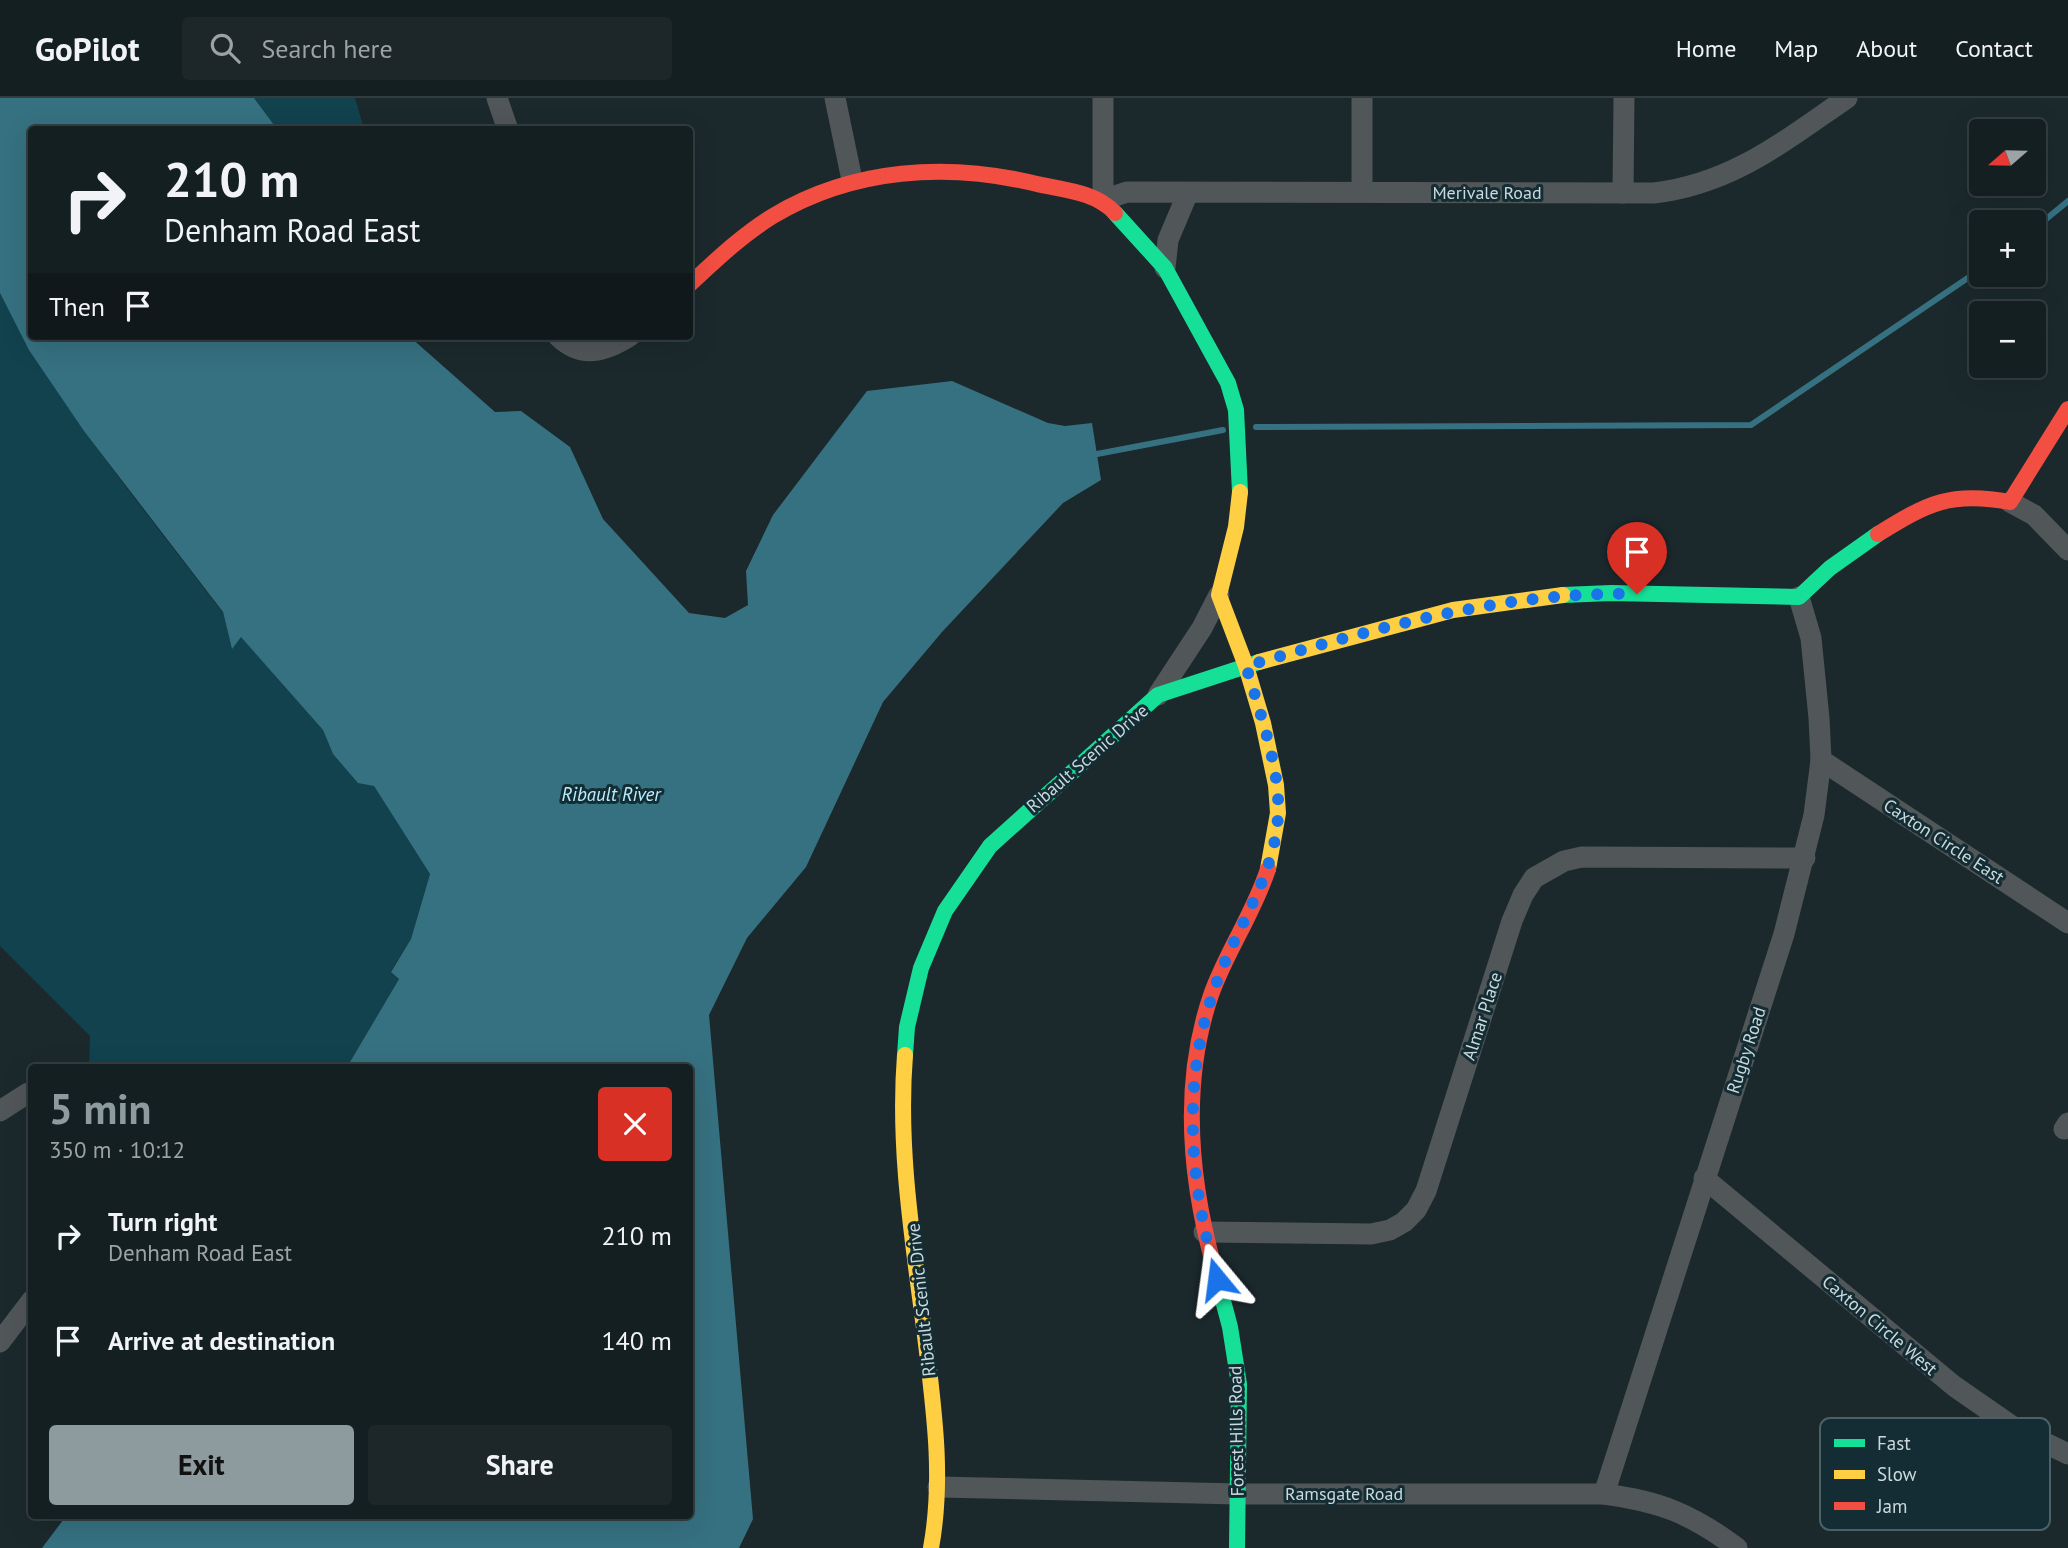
<!DOCTYPE html>
<meta charset="utf-8">
<style>
body{margin:0;font-family:"PT Sans",sans-serif;background:#1d272a;color:#f1f3f6;height:100vh;display:flex;flex-direction:column;font-size:26px;white-space:nowrap}
*{box-sizing:border-box;margin:0}
p{font-size:23px;color:#9da2a5}
.icon{flex:none;width:38px;height:38px;fill:none;stroke:currentColor;stroke-width:2;stroke-linecap:round;stroke-linejoin:round}
.map{position:relative;flex:1;overflow:hidden}
.sheet{position:absolute;left:28px;top:966px;width:665px;height:455px;display:flex;flex-direction:column;background:#141f22;border-radius:7px;box-shadow:0 7px 28px #0002,0 0 0 2px #333d40}
.sheet>*{flex:none}
.hud{position:absolute;left:28px;top:28px;width:665px;height:214px;border-radius:7px;box-shadow:0 7px 28px #0002,0 0 0 2px #333d40;background:#141f22;color:#f1f3f6;overflow:hidden}
.needle{width:46px;rotate:250deg}
.fabs{position:absolute;left:1969px;top:21px;display:grid;gap:14px}
.fabs a{display:grid;place-items:center;width:77px;height:77px;border-radius:7px;background:#141f22;box-shadow:0 7px 28px #0002,0 0 0 2px #333d40;font-size:35px}
.pin{position:absolute;display:grid;place-items:center;width:60px;height:60px;color:#fff;margin:-72px -30px;border-radius:50% 50% 50% 0;rotate:-45deg;box-shadow:0 0 7px #0007}
.pin .icon{rotate:45deg}
.me{position:absolute;width:77px;margin:-38px;rotate:344deg;stroke-linejoin:round;filter:drop-shadow(0 0 5px #0008)}
.turn{display:flex;align-items:center;gap:24px;height:147px;padding:0 21px;font-size:32px}
.turn .icon{width:91px;height:91px;stroke-width:2.5}
.turn b{display:block;font-size:49px;line-height:60px}
.then{display:flex;align-items:center;height:66px;padding:0 21px;background:#0003;gap:14px;font-size:26px}
.round{display:grid;place-items:center;flex:none;width:74px;height:74px;border-radius:7px;background:#1d272a}
.headline{display:flex;align-items:center;justify-content:space-between;height:119px;padding:0 21px}
h1{font-size:42px;font-weight:600;line-height:52px;color:#8d9b9f}
.cta{display:flex;gap:14px;margin-top:auto;padding:14px 21px}
.cta a{flex:1;height:80px;border-radius:7px;background:#8d9b9f;color:#111;font-size:28px;font-weight:600;line-height:80px;text-align:center}
.cta a+a{background:#1d272a;color:#f1f3f6}
ul{padding:0;list-style:none}
li{display:flex;align-items:center;gap:21px;height:105px;padding:0 21px}
li div{flex:1}
li b{display:block;font-size:26px}
li em{font-style:normal}
header{display:flex;align-items:center;gap:42px;box-sizing:border-box;height:98px;padding:0 35px;background:#141f22;border-bottom:2px solid #333d40}
header strong{font-size:33px}
nav{display:flex;gap:38px;margin-inline-start:auto;font-size:24px}
.search{width:490px;height:63px;background:#1d272a;display:flex;align-items:center;gap:18px;box-sizing:border-box;padding:0 24px;border-radius:7px;color:#9da2a5;font-size:26px}
.map>svg:first-child{display:block}
</style>
<header>
<strong>GoPilot</strong>
<div class="search"><svg class="icon" aria-label="search" viewBox="0 0 24 24"><circle cx="10" cy="10" r="6"/><path d="M15 15l6 6"/></svg>Search here</div>
<nav><a>Home</a><a>Map</a><a>About</a><a>Contact</a></nav>
</header>
<div class="map">
<svg width="2068" height="1450" viewBox="0 0 2068 1450">
<rect width="100%" height="100%" fill="#1b292d"/>
<g fill="#11424e">
<path d="M254,0H355L364,31H277Z"/>
<path d="M0,195C60,311 144,411 223,515L232,550L241,538L323,632L333,656L374,688L430,776L411,841L391,873L399,881L347,969H89L90,938L0,848Z"/>
</g>
<path fill="#367181" d="M0,0H254L277,31L32,32V238H409L495,314L521,313L570,349L603,421L689,515L725,520L748,507L746,473L773,417L867,293L952,283L1048,325L1065,328L1092,325L1101,382L1063,405L942,534L883,604L806,769L747,840L709,917L753,1421L739,1450H42L66,1418H690V970L347,969L399,881L391,874L411,841L430,776L374,688L358,685L333,656L323,632L241,539L232,551L223,514L84,333L29,252L0,195Z"/>
<g fill="none" stroke-linecap="round" stroke-linejoin="round">
<g stroke="#367181" stroke-width="6">
<path d="M2034,131L2068,103"/>
<path d="M1256,329L1751,327L1981,171"/>
<path d="M1097,356L1223,332"/>
</g>
<g stroke="#515658" stroke-width="21">
<path d="M497,0L508,32"/>
<path d="M835,0L852,82"/>
<path d="M1103,0V102L1127,94L1654,95C1732,86 1784,43 1847,0"/>
<path d="M1362,93V0"/>
<path d="M1623,95L1624,0"/>
<path d="M1165,170L1168,142L1187,97"/>
<path d="M558,238C581,261 605,254 630,238"/>
<path d="M2010,404L2034,417L2068,452"/>
<path d="M1158,597L1202,530L1219,497"/>
<path d="M1821,662L2068,825"/>
<path d="M0,1013L28,995"/>
<path d="M2064,1031L2068,1025"/>
<path d="M1704,1080L1954,1288L2016,1331L2068,1356"/>
<path d="M1204,1134L1371,1136L1390,1132L1404,1124L1416,1112L1426,1093L1512,823L1523,797L1534,780L1564,763L1582,759L1805,760"/>
<path d="M0,1244L32,1202"/>
<path d="M938,1389L1238,1396H1604C1659,1403 1692,1416 1737,1450"/>
<path d="M1604,1396L1784,836L1814,717L1821,662L1819,620L1811,540L1799,499"/>
</g>
<g stroke="#16e098" stroke-width="16">
<path d="M1115,115L1165,170L1228,285L1236,312L1240,394"/>
<path d="M1563,497L1611,495L1799,499L1830,470L1878,436"/>
<path d="M905,957L907,929L921,870L945,813L990,748L1158,597L1259,564"/>
<path d="M1214,1169L1230,1229L1239,1286L1237,1450"/>
</g>
<g stroke="#ffcf43" stroke-width="16">
<path d="M1240,394L1236,429L1219,497L1246,568L1263,625L1276,687L1278,715L1268,771"/>
<path d="M1259,564L1453,512L1563,497"/>
<path d="M905,957C897,1056 915,1155 927,1254C935,1320 943,1384 931,1450"/>
</g>
<g stroke="#f24e42" stroke-width="16">
<path d="M690,186C716,162 742,137 773,118C853,70 947,64 1037,86C1064,92 1096,94 1115,115"/>
<path d="M1878,436C1928,405 1951,393 2010,404L2068,311"/>
<path d="M1214,1169C1190,1082 1181,985 1211,897C1226,854 1254,815 1268,771"/>
</g>
</g>
<g fill="none" stroke-linecap="round" stroke-linejoin="round">
<path stroke="#1a73e8" stroke-width="12" stroke-dasharray="0 21.6" d="M1217,1181C1187,1075 1180,969 1224,866C1245,817 1275,772 1278,718C1281,672 1259,612 1246,568C1375,531 1502,493 1637,496"/>
</g>
<g text-anchor="middle" dominant-baseline="central" stroke-width="6" stroke-linejoin="round" paint-order="stroke">
<g font-size="18" fill="#cad9dd" stroke="#142d34">
<text x="1487" y="94">Merivale Road</text>
<text transform="translate(1087 660) rotate(-41)">Ribault Scenic Drive</text>
<text transform="translate(1944 743) rotate(33)">Caxton Circle East</text>
<text transform="translate(1482 918) rotate(-72)">Almar Place</text>
<text transform="translate(1746 952) rotate(-72)">Rugby Road</text>
<text transform="translate(921 1202) rotate(-96)">Ribault Scenic Drive</text>
<text transform="translate(1880 1227) rotate(40)">Caxton Circle West</text>
<text transform="translate(1236 1333) rotate(-91)">Forest Hills Road</text>
<text x="1344" y="1395">Ramsgate Road</text>
</g>
<g font-size="19" font-style="italic" fill="#b8efff" stroke="#142d34">
<text x="611" y="696">Ribault River</text>
</g>
</g>
<rect x="1820" y="1320" width="230" height="112" rx="10" fill="#142d34" stroke="#4b6167" stroke-width="2"/>
<rect x="1834" y="1341" width="31" height="8" fill="#16e098"/>
<rect x="1834" y="1372" width="31" height="9" fill="#ffcf43"/>
<rect x="1834" y="1404" width="31" height="8" fill="#f24e42"/>
<g font-size="19" fill="#cad9dd">
<text x="1877" y="1352">Fast</text>
<text x="1877" y="1383">Slow</text>
<text x="1877" y="1415">Jam</text>
</g>
</svg>
<div class="fabs">
<a><svg class="needle" viewBox="-14 -14 28 28"><path d="M0-13l5 13h-10z" fill="#e53935"/><path d="M0 13l5-13h-10z" fill="#9da2a5"/></svg></a>
<a>+</a>
<a>−</a>
</div>
<div class="pin" style="left:1637px;top:496px;background:#d93025"><svg class="icon" aria-label="arrive" viewBox="0 0 24 24"><path d="M6 21V4h12l-3 4 3 4H6"/></svg></div>
<svg class="me" style="left:1217px;top:1181px" viewBox="-20 -20 40 40"><path d="M0-17L14 15 0 8-14 15z" fill="#1a73e8" stroke="#fff" stroke-width="4"/></svg>
<div class="hud">
<div class="turn"><svg class="icon" aria-label="right" viewBox="0 0 24 24"><path d="M7 20v-9h11M14 6l5 5-5 5"/></svg><div><b>210 m</b>Denham Road East</div></div>
<div class="then">Then<svg class="icon" aria-label="arrive" viewBox="0 0 24 24"><path d="M6 21V4h12l-3 4 3 4H6"/></svg></div>
</div>
<section class="sheet">
<div class="headline"><div><h1>5 min</h1><p>350 m · 10:12</p></div><a class="round" style="background:#d93025;color:#fff"><svg class="icon" aria-label="close" viewBox="0 0 24 24"><path d="M6 6l12 12M18 6L6 18"/></svg></a></div>
<ul>
<li><svg class="icon" aria-label="right" viewBox="0 0 24 24"><path d="M7 20v-9h11M14 6l5 5-5 5"/></svg><div><b>Turn right</b><p>Denham Road East</p></div><em>210 m</em></li>
<li><svg class="icon" aria-label="arrive" viewBox="0 0 24 24"><path d="M6 21V4h12l-3 4 3 4H6"/></svg><div><b>Arrive at destination</b></div><em>140 m</em></li>
</ul>
<div class="cta"><a>Exit</a><a>Share</a></div>
</section>
</div>
